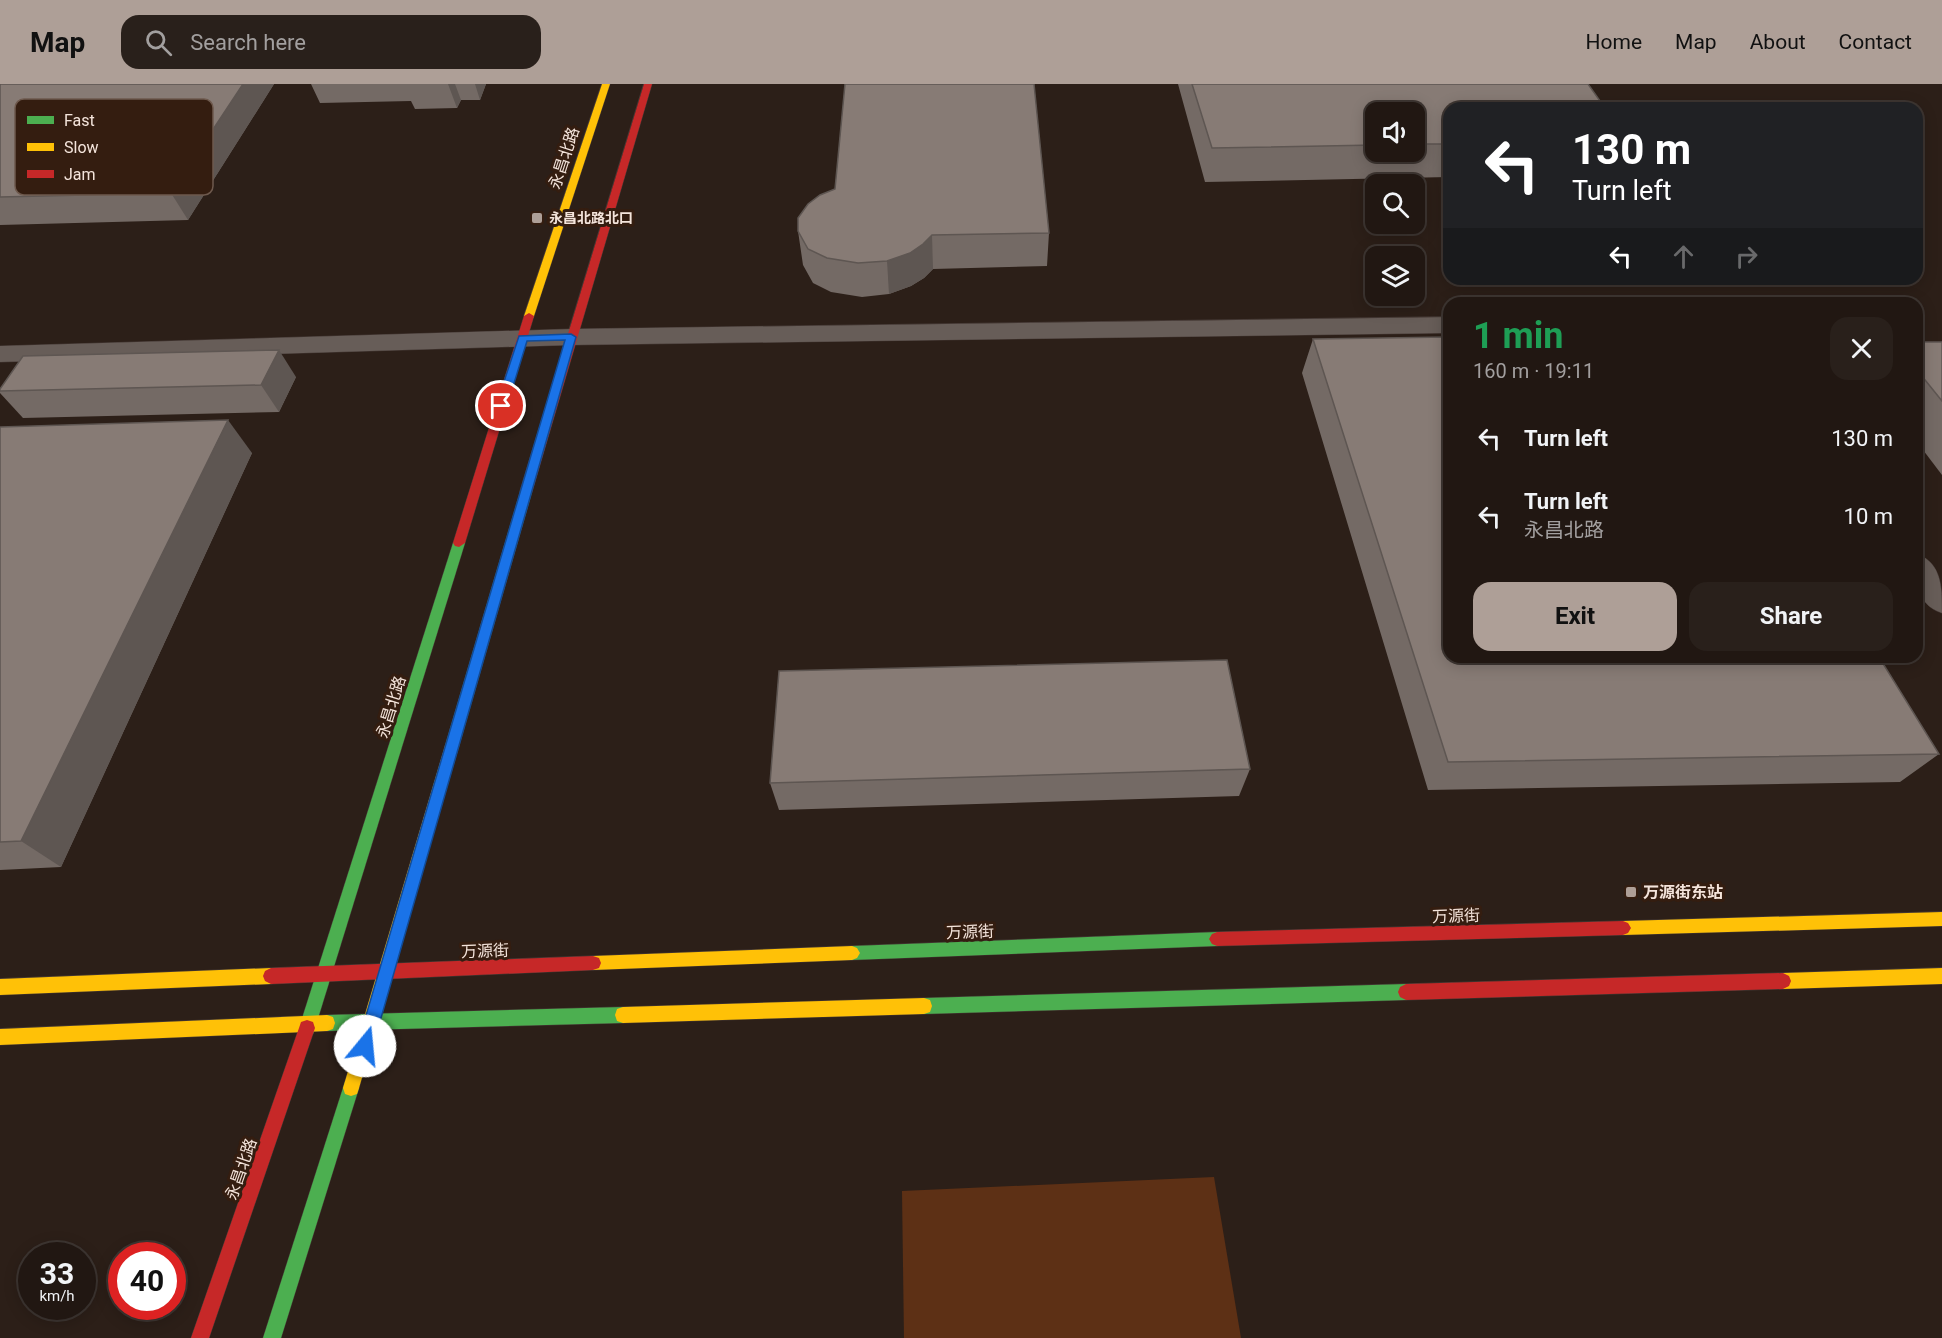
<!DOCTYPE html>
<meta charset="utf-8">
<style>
body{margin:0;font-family:Roboto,"Noto Sans SC",sans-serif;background:#29201b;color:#f1f3f6;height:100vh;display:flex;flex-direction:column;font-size:22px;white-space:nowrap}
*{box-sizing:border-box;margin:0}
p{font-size:20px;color:#a29f9f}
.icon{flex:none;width:33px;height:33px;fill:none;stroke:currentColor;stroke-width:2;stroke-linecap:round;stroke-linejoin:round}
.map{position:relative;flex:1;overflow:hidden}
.drawer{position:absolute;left:1443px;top:213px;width:480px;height:366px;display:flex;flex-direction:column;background:#211712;border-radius:18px;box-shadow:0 3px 15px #0003,0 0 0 2px #3e3632}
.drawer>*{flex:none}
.banner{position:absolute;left:1443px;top:18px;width:480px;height:183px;border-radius:18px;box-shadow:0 3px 15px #0003,0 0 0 2px #3e3632;background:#202124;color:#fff;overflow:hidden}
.tools{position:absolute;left:1365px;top:18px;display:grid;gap:12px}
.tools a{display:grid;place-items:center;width:60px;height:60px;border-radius:12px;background:#211712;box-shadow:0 3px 15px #0003,0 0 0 2px #3e3632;font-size:30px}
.speed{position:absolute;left:18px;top:1158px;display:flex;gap:12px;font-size:30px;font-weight:700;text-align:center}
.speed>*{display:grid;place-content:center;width:78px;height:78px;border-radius:50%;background:#211712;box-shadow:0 3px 15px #0003,0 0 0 2px #3e3632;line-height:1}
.speed small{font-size:15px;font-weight:400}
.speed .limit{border:9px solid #d22;background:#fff;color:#111}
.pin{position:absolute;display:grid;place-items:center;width:51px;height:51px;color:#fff;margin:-26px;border:3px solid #fff;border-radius:50%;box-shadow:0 2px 6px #0007}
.me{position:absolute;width:66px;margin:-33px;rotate:17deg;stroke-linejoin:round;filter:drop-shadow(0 0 4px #0008)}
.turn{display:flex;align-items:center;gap:21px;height:126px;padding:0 30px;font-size:27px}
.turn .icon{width:78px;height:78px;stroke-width:2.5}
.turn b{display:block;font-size:42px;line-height:51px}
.lanes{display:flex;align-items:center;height:57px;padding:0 30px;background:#0003;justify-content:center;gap:30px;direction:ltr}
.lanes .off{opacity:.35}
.round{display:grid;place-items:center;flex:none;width:63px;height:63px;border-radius:18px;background:#29201b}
.head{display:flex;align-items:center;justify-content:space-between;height:102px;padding:0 30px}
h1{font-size:36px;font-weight:700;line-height:45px;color:#1e9e55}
.primary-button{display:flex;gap:12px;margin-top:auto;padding:12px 30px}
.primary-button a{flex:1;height:69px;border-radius:18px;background:#ae9f97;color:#111;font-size:24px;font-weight:700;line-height:69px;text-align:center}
.primary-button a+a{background:#29201b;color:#f1f3f6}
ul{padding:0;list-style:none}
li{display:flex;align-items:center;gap:18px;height:78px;padding:0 30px}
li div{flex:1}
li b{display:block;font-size:22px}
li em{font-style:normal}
header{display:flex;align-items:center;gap:36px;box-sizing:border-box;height:84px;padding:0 30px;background:#ae9f97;color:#111}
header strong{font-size:28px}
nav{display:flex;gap:33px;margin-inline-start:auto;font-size:21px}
.search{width:420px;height:54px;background:#29201b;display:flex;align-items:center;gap:15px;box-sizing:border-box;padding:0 21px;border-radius:18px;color:#a29f9f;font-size:22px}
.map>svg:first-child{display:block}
</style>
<header>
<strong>Map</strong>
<div class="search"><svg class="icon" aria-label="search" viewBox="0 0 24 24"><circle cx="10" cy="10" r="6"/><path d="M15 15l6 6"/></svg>Search here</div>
<nav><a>Home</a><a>Map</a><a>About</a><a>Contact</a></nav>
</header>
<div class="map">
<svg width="1942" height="1254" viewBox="0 0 1942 1254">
<rect width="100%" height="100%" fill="#2c1f18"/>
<path fill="#5d3015" d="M1214,1093L1241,1254H904L902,1107Z"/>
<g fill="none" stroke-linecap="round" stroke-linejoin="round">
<defs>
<g id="street">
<path d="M1449,233V249L571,261L0,278V262L571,245Z"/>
<path d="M1917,470C1942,479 1942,504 1942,529C1914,520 1917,494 1917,470Z"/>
</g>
<g id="fast">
<path d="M526,404L532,408L459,662L457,666L452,668L447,666L445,662L520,408Z"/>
<path d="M459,455L465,459L315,944L313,950L307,952L301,950L299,944L453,459Z"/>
<path d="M1217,848L1222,850L1225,855L1222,860L1217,862L852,876L847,874L844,869L847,864L852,862Z"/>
<path d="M1406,900L1412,903L1414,908L1412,913L1406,916L924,930L918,928L916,922L918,916L924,914Z"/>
<path d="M623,923L629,925L631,931L629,937L623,939L327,947L321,945L319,939L321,933L327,931Z"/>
<path d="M351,996L357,998L359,1004L281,1254H263L343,1004L345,998Z"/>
</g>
<g id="slow">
<path d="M602,0H610L534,232L533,234H525L524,232Z"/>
<path d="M452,656L457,658L459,662L359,1004L357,1010L351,1012L345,1010L343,1004L445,662L447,658Z"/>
<path d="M1942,828V842L1623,851L1618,849L1615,844L1618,839L1623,837Z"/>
<path d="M852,862L857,864L860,869L857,874L852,876L593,886L587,884L585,879L587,874L593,872Z"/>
<path d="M271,884L277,887L279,892L277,897L271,900L0,911V895Z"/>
<path d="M1942,884V900L1783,905L1777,902L1775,897L1777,892L1783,889Z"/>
<path d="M924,914L930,916L932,922L930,928L924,930L623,939L617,937L615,931L617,925L623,923Z"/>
<path d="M327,931L333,933L335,939L333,945L327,947L0,961V945Z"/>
</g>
<g id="jam">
<path d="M644,0H652L532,408L526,412L520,408Z"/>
<path d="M529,229L534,232L465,459L459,463L455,462L453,459L524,232Z"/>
<path d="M1623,837L1628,839L1631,844L1628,849L1623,851L1217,862L1212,860L1209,855L1212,850L1217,848Z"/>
<path d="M593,872L599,874L601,879L599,884L593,886L271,900L265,897L263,892L265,887L271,884Z"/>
<path d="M1783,889L1789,892L1791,897L1789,902L1783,905L1406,916L1400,913L1398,908L1400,903L1406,900Z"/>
<path d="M307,936L313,938L315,944L209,1254H191L299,944L301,938Z"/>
</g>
</defs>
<use href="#street" stroke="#453935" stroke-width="1"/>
<use href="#fast" stroke="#453935" stroke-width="1"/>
<use href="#slow" stroke="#453935" stroke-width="1"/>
<use href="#jam" stroke="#453935" stroke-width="1"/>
<use href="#street" fill="#675d58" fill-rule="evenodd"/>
<use href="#fast" fill="#4caf50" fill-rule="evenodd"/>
<use href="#slow" fill="#ffc107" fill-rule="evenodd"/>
<use href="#jam" fill="#c62828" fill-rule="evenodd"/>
</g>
<g fill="#746a65" fill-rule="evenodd">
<path d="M0,0H274L188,136L0,141Z"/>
<path d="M311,0H486L480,16H461L457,24L415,25L411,17L320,19Z"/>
<path d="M1178,0H1588L1449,24V93L1205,98ZM1376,28H1414V68H1376Z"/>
<path d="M798,147L1049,149L1047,182L933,185L924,194L911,202L889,210L862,213L831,208L813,199L803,181Z"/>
<path d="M1313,255L1449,573L1939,670L1900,698L1428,706L1302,289Z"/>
<path d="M1917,258H1942V391L1917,358Z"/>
<path d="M296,293L279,328L23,334L0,309V305Z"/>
<path d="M0,343L252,369L61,783L0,786Z"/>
<path d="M1250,685L1239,712L779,726L770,699Z"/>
</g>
<g fill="#5e5652">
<path d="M243,0H274L188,136L171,109Z"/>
<path d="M448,0H455L461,16L457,24Z"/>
<path d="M475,0H486L480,16Z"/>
<path d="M932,151L933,185L924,194L911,202L889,210L887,177Z"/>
<path d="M279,266L296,293L279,328L261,301Z"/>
<path d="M228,336L252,369L61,783L21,757Z"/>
</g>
<g fill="#877b75" stroke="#5e5652" stroke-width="1.5">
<path d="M0,0H243L171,109L0,113Z"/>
<path d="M845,0H1034L1049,149L932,151L923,160L910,169L887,177L858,179L827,174L808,165L798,147V134L808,120L820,111L835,105Z"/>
<path d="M1192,0H1588L1605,24H1449V60H1414V28H1376V61L1212,64Z"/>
<path d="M1449,253V573H1879L1939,670L1448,678L1313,255Z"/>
<path d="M1917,258H1942V317L1917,286Z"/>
<path d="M279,266L261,301L0,307V305L23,272Z"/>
<path d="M228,336L21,757L0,758V343Z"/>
<path d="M1227,576L1250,685L770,699L779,587Z"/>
</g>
<path fill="#1a73e8" stroke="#114b97" stroke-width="1.5" d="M571,250L576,253L373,962L371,967L365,970L359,967L357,962L565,256L527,257L507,322L501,326L496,322L519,252Z"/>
<g fill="#ae9f97" stroke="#341d10" stroke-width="2">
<rect x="531" y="128" width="12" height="12" rx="3"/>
<rect x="1625" y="802" width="12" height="12" rx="3"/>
</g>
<g text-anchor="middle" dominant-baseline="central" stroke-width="6" stroke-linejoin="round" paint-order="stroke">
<g font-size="14" font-weight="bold" fill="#f4e4db" stroke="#341d10" text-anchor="start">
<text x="549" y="134">永昌北路北口</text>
</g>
<g font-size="16" fill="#f4e4db" stroke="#341d10">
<text transform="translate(564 74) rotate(-72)">永昌北路</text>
<text transform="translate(391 623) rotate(-73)">永昌北路</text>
<text transform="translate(1456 832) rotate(-2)">万源街</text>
<text transform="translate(970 848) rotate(-2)">万源街</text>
<text transform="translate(485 867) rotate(-2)">万源街</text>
<text transform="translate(241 1085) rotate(-71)">永昌北路</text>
</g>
<g font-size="16" font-weight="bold" fill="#f4e4db" stroke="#341d10" text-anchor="start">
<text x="1643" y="808">万源街东站</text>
</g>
</g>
<rect x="15" y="15" width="198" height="96" rx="9" fill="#341d10" stroke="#6e594d" stroke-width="1.5"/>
<rect x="27" y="32" width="27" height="8" fill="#4caf50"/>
<rect x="27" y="59" width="27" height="8" fill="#ffc107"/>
<rect x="27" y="86" width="27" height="8" fill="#c62828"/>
<g font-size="16" fill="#f4e4db">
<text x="64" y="42">Fast</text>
<text x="64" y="69">Slow</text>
<text x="64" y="96">Jam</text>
</g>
</svg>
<div class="tools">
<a><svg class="icon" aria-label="sound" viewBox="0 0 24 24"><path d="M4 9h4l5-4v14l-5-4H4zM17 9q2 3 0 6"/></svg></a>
<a><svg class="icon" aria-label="search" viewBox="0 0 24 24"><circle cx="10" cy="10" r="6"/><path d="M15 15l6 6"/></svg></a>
<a><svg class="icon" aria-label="layers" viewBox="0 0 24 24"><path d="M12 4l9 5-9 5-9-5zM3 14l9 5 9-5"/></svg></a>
</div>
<div class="speed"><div>33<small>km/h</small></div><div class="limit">40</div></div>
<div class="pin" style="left:501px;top:322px;background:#d93025"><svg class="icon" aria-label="arrive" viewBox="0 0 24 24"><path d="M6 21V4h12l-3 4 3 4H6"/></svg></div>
<svg class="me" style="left:365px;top:962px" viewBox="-20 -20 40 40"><circle r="19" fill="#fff"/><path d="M0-13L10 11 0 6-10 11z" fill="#1a73e8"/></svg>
<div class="banner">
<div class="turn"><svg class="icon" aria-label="left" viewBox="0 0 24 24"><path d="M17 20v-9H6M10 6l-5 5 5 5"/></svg><div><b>130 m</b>Turn left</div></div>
<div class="lanes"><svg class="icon" aria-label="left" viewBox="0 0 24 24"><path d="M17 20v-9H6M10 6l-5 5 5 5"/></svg><svg class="icon off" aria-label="ahead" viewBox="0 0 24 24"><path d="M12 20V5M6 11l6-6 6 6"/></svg><svg class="icon off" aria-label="right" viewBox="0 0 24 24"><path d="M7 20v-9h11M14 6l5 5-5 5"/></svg></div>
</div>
<section class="drawer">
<div class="head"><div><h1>1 min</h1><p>160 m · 19:11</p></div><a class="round"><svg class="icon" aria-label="close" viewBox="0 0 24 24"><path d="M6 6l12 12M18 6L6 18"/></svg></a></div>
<ul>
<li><svg class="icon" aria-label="left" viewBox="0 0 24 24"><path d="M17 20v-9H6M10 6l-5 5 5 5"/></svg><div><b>Turn left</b></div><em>130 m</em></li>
<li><svg class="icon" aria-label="left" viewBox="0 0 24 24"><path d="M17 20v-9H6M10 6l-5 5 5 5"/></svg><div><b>Turn left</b><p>永昌北路</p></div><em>10 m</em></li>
</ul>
<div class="primary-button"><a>Exit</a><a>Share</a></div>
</section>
</div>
